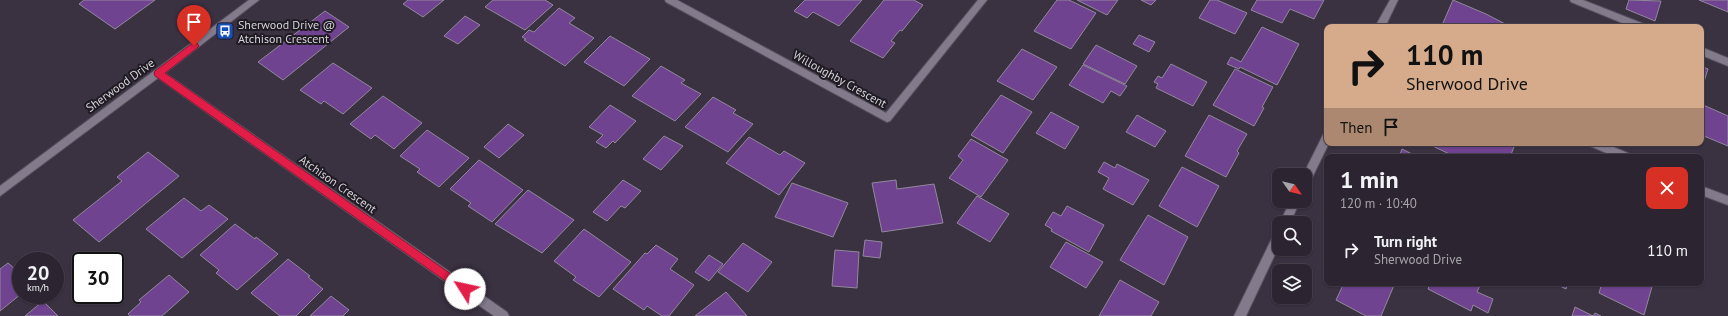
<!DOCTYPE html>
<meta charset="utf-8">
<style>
body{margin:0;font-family:"PT Sans",sans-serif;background:#342d39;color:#f1f3f6;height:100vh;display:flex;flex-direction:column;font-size:15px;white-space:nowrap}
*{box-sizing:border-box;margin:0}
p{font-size:13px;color:#a6a5ab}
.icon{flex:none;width:22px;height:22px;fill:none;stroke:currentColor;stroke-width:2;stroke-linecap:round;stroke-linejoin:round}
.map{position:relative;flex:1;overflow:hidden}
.panel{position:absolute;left:1324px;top:154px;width:380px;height:132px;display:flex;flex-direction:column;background:#2c2531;border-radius:8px;box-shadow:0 1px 3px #0004,0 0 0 1px #48424d}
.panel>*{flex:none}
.top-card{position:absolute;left:1324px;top:24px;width:380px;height:122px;border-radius:8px;box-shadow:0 1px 3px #0004,0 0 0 1px #48424d;background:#d6ab8b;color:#111;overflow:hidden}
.needle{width:26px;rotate:124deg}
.buttons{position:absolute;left:1272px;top:168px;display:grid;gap:8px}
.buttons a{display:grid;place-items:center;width:40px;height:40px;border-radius:8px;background:#2c2531;box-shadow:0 1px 3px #0004,0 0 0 1px #48424d;font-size:20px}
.speed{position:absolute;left:12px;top:252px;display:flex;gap:8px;font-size:20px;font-weight:700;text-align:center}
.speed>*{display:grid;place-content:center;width:52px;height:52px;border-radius:50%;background:#2c2531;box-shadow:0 1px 3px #0004,0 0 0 1px #48424d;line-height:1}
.speed small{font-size:10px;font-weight:400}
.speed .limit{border:2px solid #111;border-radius:6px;background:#fff;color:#111}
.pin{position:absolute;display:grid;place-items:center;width:34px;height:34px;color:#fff;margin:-41px -17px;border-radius:50% 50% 50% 0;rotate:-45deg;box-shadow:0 0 4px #0007}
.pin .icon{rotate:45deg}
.me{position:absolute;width:44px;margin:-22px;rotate:305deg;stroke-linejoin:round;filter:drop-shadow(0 0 3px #0008)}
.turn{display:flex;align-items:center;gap:14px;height:84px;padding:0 16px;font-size:18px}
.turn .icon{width:52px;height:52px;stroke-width:2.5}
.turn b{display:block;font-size:28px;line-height:34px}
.then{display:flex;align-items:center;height:38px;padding:0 16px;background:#0003;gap:8px;font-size:15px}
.round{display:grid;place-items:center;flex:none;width:42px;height:42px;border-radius:8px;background:#342d39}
.summary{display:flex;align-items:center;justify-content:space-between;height:68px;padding:0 16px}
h1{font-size:24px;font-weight:700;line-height:30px}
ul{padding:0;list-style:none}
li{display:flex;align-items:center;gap:12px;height:56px;padding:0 16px}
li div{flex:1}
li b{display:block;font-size:15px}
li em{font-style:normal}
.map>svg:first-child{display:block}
</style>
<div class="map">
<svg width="1728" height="316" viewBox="0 0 1728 316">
<rect width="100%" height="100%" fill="#3a3141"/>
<g fill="#6f4390" stroke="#92889b">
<path d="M84,0H155L115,29L79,4Z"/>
<path d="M408,0H444L423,17L403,4Z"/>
<path d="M493,0H545L553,5L525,30L485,7Z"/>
<path d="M805,0H862L839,26L813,12L807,18L794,11Z"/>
<path d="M884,0H914L923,5L902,31L900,30L891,41L895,43L883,58L850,41Z"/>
<path d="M1057,0H1069L1096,13L1071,49L1034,31Z"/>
<path d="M1077,0H1118L1107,15Z"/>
<path d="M1141,0H1156L1151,5Z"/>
<path d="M1210,0H1217L1247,13L1235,34L1199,18Z"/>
<path d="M1257,0H1324L1314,19L1290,9L1282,23L1251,10Z"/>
<path d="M1453,0L1486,14L1511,27H1452L1443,23Z"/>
<path d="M1629,0L1661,1L1655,21L1626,9Z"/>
<path d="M1699,0H1728V12Z"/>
<path d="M559,8L575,18L569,23L594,38L565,66L524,40L526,39L522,37L529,30L534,32Z"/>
<path d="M325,11L349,27L283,80L258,62Z"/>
<path d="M465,16L480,25L458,44L444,36Z"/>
<path d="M1262,27L1299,44L1277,85L1240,67L1239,69L1227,64L1231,57L1241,62Z"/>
<path d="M1139,35L1155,42L1149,52L1133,44Z"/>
<path d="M610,36L650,59L624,86L584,62Z"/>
<path d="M1096,45L1137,66L1125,84L1083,64Z"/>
<path d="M1022,49L1057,67L1033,100L997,81Z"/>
<path d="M333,63L372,88L343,114L324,101L321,104L300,90Z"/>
<path d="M1171,64L1207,82L1193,106L1156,88L1158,84L1154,82L1158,76L1162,78Z"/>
<path d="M1083,65L1127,86L1120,96L1111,91L1103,103L1069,85Z"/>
<path d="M661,66L685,80L681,83L701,94L675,121L632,96Z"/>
<path d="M1701,66L1708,69L1701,91Z"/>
<path d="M1235,69L1273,87L1262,107L1264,108L1254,126L1213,105Z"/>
<path d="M1001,95L1032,112L1003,153L971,135Z"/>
<path d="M383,96L422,123L394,149L375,135L371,139L350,124Z"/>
<path d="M713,97L736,110L733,113L753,124L728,152L685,127Z"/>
<path d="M1701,104L1728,116V146L1704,136V138L1701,137Z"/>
<path d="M610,105L636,121L615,143L613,141L606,148L596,142L603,135L589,127Z"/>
<path d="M1051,112L1079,127L1065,149L1036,133Z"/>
<path d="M1137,115L1166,131L1155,147L1126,132Z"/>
<path d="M1209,115L1247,134L1237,151L1239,153L1226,177L1185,156Z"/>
<path d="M508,124L524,135L499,158L484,147Z"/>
<path d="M427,130L469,158L439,187L417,172L420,169L400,156Z"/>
<path d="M664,136L683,146L661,170L643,159Z"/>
<path d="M749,137L780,155L784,151L805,163L779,195L726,163Z"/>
<path d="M971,139L1008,160L981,197L949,178L963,160L958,156Z"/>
<path d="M1426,143H1505L1514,147L1510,157H1456Z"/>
<path d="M1402,149L1418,157H1399Z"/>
<path d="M148,152L179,176L99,242L73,220L122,181L117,177Z"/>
<path d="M479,160L523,190L492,222L468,206L471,203L450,189Z"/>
<path d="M1104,162L1115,168L1117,164L1149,180L1133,205L1103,189L1109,178L1098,172Z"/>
<path d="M1182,167L1219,186L1197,227L1159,206Z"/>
<path d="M623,180L641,191L625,208L621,206L607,221L593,212Z"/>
<path d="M896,180L897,189L934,184L943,223L882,232L872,183Z"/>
<path d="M792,183L848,203L833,237L775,217Z"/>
<path d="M528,190L574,220L542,253L495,224Z"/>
<path d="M977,196L1009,214L990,242L957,223Z"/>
<path d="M184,198L201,211L209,205L228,219L182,258L146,229Z"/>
<path d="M1067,206L1104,225L1089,252L1051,231L1052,229L1045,225L1053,212L1061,216Z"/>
<path d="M1148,215L1188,237L1164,285L1120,260Z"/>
<path d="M235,224L255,239L256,237L278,254L237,290L216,273L219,270L200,255Z"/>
<path d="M584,229L631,262L599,297L573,280L576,277L554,261Z"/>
<path d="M865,240L882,242L880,258L863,256Z"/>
<path d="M1066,242L1103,262L1086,288L1050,267Z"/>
<path d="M743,243L772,262L748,292L718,272Z"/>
<path d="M656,245L678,259L670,269L694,285L669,316H662L647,306L644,310L613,289L645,253L647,254Z"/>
<path d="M835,250L859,252L857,288L832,286Z"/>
<path d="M709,255L723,264L709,281L695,272Z"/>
<path d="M288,259L310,276L308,277L323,289L296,316H280L251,293Z"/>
<path d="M8,263L21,274V294L0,311V269Z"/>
<path d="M169,275L189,292L162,316H130L128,314L141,302L139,300Z"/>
<path d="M1120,280L1159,302L1151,316H1099Z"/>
<path d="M1344,283H1395L1381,316H1366L1336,300Z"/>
<path d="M1430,283H1481L1477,292L1493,299L1488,313L1473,305L1471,311L1428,289Z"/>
<path d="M1554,283H1568L1566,289Z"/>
<path d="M1602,283H1653L1644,315L1599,293Z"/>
<path d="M726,292L747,316H695Z"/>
<path d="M331,296L349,310L343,316H310Z"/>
<path d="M43,301L58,316H25Z"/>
<path d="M1575,307L1593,316L1595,313L1601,316H1572Z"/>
</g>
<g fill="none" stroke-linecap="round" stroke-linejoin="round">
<defs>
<g id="minor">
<path d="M249,0H259L165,73L507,312L509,316H494L158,78L0,196V186Z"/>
<path d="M665,0H677L886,113L978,0H987L890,121L887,122L666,2Z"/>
<path d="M1390,0H1398L1385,27H1375Z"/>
<path d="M1570,0H1583L1644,24L1646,27H1632L1571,2Z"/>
<path d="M1701,47L1728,58V66L1701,55Z"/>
<path d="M1327,132V143H1329L1309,184L1305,185V175H1303L1324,133Z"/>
<path d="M1589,143H1604L1630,154L1631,157H1616L1590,146Z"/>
<path d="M1701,186L1728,196V205L1701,195Z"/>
<path d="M1290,201H1300L1290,223H1280Z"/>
<path d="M1279,230V246L1246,316H1234L1275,232Z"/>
</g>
</defs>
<use href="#minor" stroke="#57505d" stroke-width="2"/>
<use href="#minor" fill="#837a8c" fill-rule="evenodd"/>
</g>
<path fill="#e11d48" stroke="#92132f" d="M194,42L197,43L199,46L197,48L165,73L468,286L470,289L468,292L465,294L461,292L155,76L154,73L155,71Z"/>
<defs>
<symbol id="bus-square" viewBox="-11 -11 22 22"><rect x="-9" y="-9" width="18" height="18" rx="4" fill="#1a4fb4" stroke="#1f1b22"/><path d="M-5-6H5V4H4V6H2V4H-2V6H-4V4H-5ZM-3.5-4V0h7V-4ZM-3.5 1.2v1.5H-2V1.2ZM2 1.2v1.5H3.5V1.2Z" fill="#fff"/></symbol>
</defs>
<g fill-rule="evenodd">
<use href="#bus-square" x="215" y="21" width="20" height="20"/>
</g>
<g text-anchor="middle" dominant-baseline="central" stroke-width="4" stroke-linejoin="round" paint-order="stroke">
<g font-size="12" fill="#d5d0da" stroke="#1f1b22" text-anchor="start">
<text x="238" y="24">Sherwood Drive @<tspan x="238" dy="14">Atchison Crescent</tspan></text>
</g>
<g font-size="12" fill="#d5d0da" stroke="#1f1b22">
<text transform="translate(840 79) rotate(29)">Willoughby Crescent</text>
<text transform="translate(120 85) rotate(-36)">Sherwood Drive</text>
<text transform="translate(338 184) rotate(35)">Atchison Crescent</text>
</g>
</g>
</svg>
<div class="buttons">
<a><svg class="needle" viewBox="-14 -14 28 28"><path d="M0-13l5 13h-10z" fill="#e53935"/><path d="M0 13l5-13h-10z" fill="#a6a5ab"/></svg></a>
<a><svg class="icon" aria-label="search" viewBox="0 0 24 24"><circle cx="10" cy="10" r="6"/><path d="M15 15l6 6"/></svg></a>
<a><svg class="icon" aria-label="layers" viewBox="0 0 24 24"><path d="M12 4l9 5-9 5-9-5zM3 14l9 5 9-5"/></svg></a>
</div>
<div class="speed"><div>20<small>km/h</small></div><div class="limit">30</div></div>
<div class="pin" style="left:194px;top:46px;background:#d93025"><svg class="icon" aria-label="arrive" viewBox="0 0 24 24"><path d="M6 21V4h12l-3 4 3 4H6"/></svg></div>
<svg class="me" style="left:465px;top:289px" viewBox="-20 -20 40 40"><circle r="19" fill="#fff"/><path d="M0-13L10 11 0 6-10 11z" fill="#e11d48"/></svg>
<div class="top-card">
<div class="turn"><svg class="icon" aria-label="right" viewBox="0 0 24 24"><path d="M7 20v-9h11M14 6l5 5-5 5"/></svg><div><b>110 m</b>Sherwood Drive</div></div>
<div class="then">Then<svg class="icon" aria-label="arrive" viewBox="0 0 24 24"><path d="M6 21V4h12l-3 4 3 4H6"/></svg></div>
</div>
<section class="panel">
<div class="summary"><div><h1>1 min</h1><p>120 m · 10:40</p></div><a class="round" style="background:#d93025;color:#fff"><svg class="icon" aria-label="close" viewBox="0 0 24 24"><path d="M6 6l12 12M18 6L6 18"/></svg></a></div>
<ul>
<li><svg class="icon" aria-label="right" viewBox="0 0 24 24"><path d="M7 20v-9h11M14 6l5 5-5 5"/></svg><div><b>Turn right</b><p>Sherwood Drive</p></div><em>110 m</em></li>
</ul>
</section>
</div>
